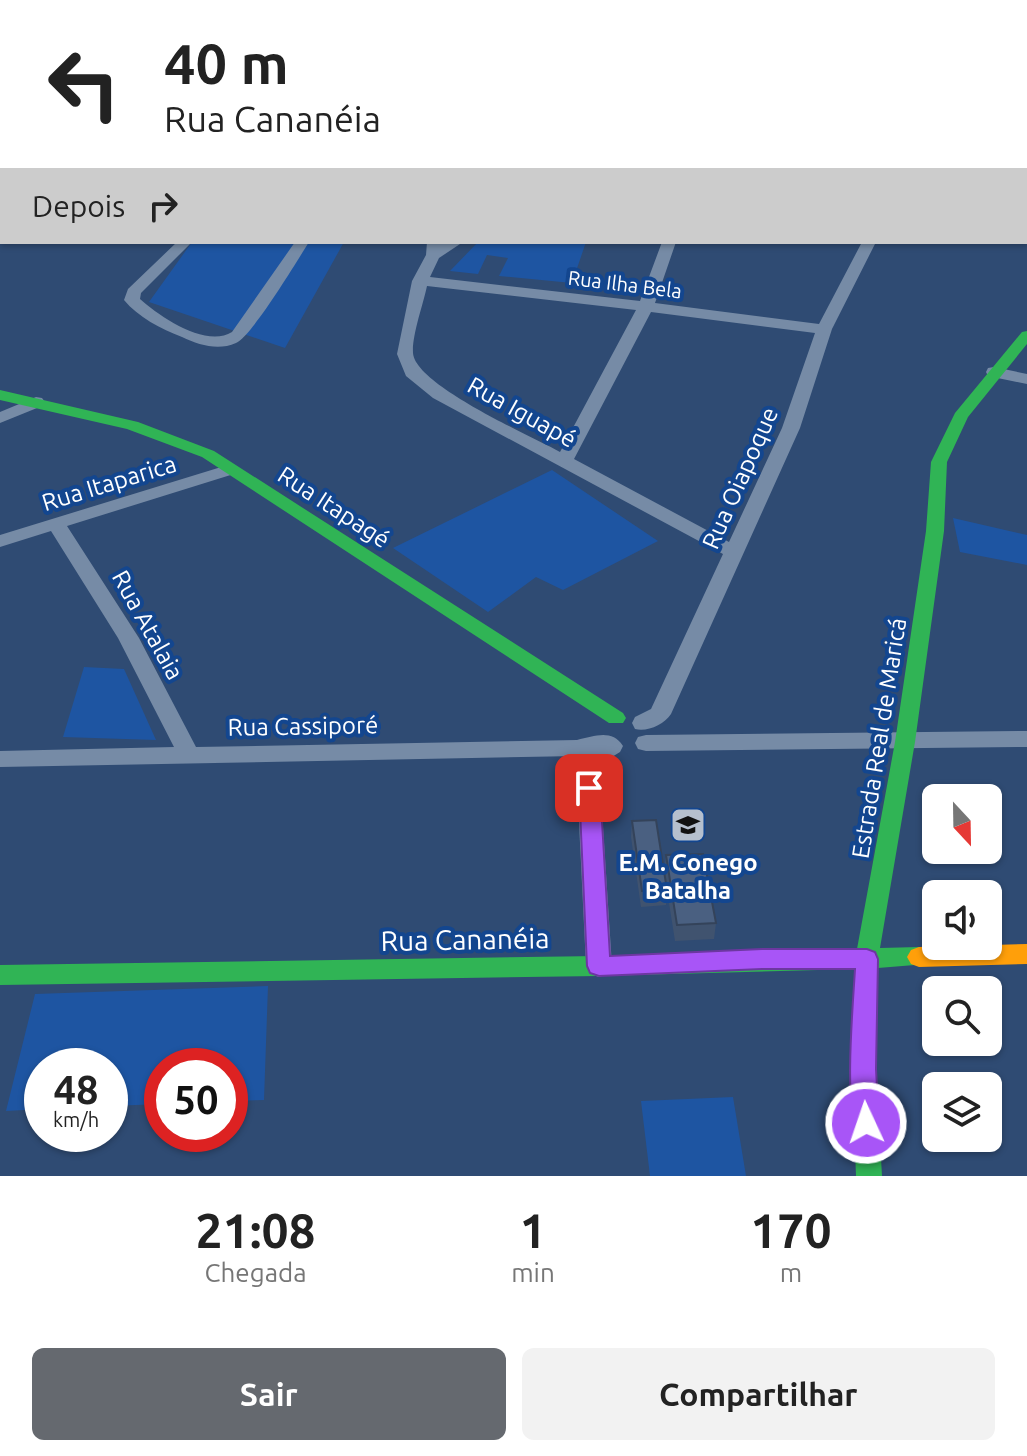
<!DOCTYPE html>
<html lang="pt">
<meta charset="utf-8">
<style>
body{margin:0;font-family:Ubuntu,sans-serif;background:#f2f2f2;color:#222;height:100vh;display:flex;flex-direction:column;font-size:30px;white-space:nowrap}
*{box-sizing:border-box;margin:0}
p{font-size:26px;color:#767676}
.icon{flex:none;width:44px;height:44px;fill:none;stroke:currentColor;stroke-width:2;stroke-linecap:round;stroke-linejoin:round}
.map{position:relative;height:1176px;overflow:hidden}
.panel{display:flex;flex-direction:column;background:#fff;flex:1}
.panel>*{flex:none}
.banner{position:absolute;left:0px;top:0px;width:1028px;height:244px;box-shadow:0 2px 6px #0004;background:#fff;color:#222;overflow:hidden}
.needle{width:52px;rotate:158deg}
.buttons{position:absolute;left:922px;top:784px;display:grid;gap:16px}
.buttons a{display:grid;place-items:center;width:80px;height:80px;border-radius:12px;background:#fff;box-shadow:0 2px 6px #0004;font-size:40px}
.speed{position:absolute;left:24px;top:1048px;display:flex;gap:16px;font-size:40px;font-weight:700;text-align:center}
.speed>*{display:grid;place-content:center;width:104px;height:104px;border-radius:50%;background:#fff;box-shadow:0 2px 6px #0004;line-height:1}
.speed small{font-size:20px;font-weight:400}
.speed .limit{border:12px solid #d22;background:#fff;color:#111}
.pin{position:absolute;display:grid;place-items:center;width:68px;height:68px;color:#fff;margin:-34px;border-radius:16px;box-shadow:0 4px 12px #0006}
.me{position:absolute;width:88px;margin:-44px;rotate:357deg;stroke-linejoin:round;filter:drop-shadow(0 0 6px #0008)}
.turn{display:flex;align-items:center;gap:28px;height:168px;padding:0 32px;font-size:36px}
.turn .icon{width:104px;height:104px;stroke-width:2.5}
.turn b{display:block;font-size:56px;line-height:68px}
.then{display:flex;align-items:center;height:76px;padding:0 32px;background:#0003;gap:16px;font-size:30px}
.eta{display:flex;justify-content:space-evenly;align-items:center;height:136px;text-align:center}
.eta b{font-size:48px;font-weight:700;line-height:56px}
.button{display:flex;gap:16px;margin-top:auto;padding:16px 32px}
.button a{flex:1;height:92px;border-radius:12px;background:#65696f;color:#fff;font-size:32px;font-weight:700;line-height:92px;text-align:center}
.button a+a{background:#f2f2f2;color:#222}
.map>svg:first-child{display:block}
</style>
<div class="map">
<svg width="1027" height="1176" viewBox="0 0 1027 1176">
<rect width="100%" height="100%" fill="#2f4b73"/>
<g fill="#1e55a2">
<path d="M192,242H344L285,348L149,302Z"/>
<path d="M478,242H586L572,283L499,276L508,258L487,255L478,274L450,271Z"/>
<path d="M552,470L658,541L563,590L536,577L488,612L393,548Z"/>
<path d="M953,518L1027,535V565L960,552Z"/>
<path d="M84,667L124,669L156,740L63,737Z"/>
<path d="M268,986L264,1100L230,1101V1066H162V1104L110,1106V1066H42V1109L6,1111L35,994Z"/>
<path d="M733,1097L746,1176H650L641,1101Z"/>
</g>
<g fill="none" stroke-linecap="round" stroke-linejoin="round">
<g fill="#768ba6" fill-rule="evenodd">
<rect x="178" y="0" width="10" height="2"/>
<rect x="267" y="0" width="10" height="2"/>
<path d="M611,0H622L623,2H612Z"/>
<path d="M899,0H912L913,2H900Z"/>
<rect x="1026" y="18" width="1" height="6"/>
<path d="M2,61V71L0,72V62Z"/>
<rect x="1026" y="63" width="1" height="8"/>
<rect x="1026" y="81" width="1" height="8"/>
<path d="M0,193H2L0,203Z"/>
<path d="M177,242H192L141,293L140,299C160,317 206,348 232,332L295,242H309C297,261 252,336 236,343C218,351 199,345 182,337C161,329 138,317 124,300L128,289Z"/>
<path d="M427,242H463L439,258L430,277L640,301L662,242H676L655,303L819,324L862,242H876L832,329L800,428L671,714C664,725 647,732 635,729L632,723L635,717L651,709L723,554L433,398L406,376L397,354L412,281L426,255ZM427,286L636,310L560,452C531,436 415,385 413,353C412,335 423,305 427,286ZM651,312L815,333L782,428L729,542L574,459Z"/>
<path d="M994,367L1027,374V384L988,376L986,372L988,368Z"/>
<path d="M36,397L42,398L45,402L42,406L0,423V412Z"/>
<path d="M231,464L240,469L237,473L67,526L139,638L196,747L577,740C595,736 612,729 623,746L620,752L599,765L612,966L608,974L599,977L590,974L586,966L576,761L578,756L0,767V751L174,747L118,638L51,531L0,547V535Z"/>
<path d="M1027,731V747L646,751L638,749L635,743L638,737L646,735Z"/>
</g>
<g fill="#30b455" fill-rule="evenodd">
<path d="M1027,331V344L968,417L947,462L944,531L915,742L880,948L919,947L927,950L931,957L927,964L878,968L876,1069L882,1176H856L852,1069L855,969L599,976L0,985V965L599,956L857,949L895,742L926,531L931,462L955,413L1022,332Z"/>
<path d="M0,390L138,422L214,451L623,713L626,718L623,723H609L202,457L127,429L0,400Z"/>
</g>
<path fill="#ff9f0a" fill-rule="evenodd" d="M1027,944V964L919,967L911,964L907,957L911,950L919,947Z"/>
</g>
<path fill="#40536f" d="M632,821L664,871L666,855L716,923L714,939L675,941L667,890L666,905L641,907L631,837Z"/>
<g fill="#4a6081" stroke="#34435a" stroke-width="2">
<path d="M656,820L667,890L642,891L632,821Z"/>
<path d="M703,854L716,923L677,925L666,855Z"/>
</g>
<path fill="#a855f7" stroke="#6d37a1" stroke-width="2" d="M589,780L597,783L600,788L610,956L762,949H867L875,952L878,959L876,1069L879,1123L875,1131L866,1135L857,1131C844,1102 853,1005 855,969H762L599,976L590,973L587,966L579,788L582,783Z"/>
<defs>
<symbol id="school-square" viewBox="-11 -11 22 22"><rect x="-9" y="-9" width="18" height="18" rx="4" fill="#b6c0ce" stroke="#13468f"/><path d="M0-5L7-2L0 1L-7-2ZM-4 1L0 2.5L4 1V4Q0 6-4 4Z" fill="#111"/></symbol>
</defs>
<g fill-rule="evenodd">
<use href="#school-square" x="668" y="805" width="40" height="40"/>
</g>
<g text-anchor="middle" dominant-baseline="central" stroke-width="8" stroke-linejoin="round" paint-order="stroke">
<g font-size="20" fill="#fff" stroke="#13468f">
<text transform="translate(625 284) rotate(7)">Rua Ilha Bela</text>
</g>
<g font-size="24" fill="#fff" stroke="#13468f">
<text transform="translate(522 412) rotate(29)">Rua Iguapé</text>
<text transform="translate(740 478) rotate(-66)">Rua Oiapoque</text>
<text transform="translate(109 483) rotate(-17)">Rua Itaparica</text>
<text transform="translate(334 507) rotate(33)">Rua Itapagé</text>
<text transform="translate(148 625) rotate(61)">Rua Atalaia</text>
<text transform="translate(303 726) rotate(-1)">Rua Cassiporé</text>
<text transform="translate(879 738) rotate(-81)">Estrada Real de Maricá</text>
</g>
<g font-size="24" font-weight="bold" fill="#fff" stroke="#13468f">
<text x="688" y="862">E.M. Conego<tspan x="688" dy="28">Batalha</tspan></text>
</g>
<g font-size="28" fill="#fff" stroke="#13468f">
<text transform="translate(465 939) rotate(-1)">Rua Cananéia</text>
</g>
</g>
</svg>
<div class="buttons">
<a><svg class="needle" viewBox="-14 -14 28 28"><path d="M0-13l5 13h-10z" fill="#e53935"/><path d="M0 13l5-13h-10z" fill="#767676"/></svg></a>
<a><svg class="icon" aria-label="sound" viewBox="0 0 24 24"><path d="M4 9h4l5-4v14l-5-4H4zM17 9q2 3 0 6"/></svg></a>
<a><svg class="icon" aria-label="search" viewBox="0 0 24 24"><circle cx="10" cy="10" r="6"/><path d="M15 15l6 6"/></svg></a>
<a><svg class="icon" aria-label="layers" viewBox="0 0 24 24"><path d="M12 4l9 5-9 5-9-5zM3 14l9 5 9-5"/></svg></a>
</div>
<div class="speed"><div>48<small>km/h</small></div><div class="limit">50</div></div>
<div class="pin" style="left:589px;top:788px;background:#d93025"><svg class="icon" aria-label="arrive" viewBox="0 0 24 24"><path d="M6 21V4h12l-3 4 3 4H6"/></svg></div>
<svg class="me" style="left:866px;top:1123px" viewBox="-20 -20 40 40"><circle r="17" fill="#a855f7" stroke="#fff" stroke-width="3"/><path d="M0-11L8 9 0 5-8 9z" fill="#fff"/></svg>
<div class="banner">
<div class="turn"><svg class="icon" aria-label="left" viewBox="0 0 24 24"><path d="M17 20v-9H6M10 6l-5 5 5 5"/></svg><div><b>40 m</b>Rua Cananéia</div></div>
<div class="then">Depois<svg class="icon" aria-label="right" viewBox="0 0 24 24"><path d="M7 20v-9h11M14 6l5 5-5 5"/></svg></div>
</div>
</div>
<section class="panel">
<div class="eta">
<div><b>21:08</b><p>Chegada</p></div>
<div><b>1</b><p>min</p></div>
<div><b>170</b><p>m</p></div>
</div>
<div class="button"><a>Sair</a><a>Compartilhar</a></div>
</section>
